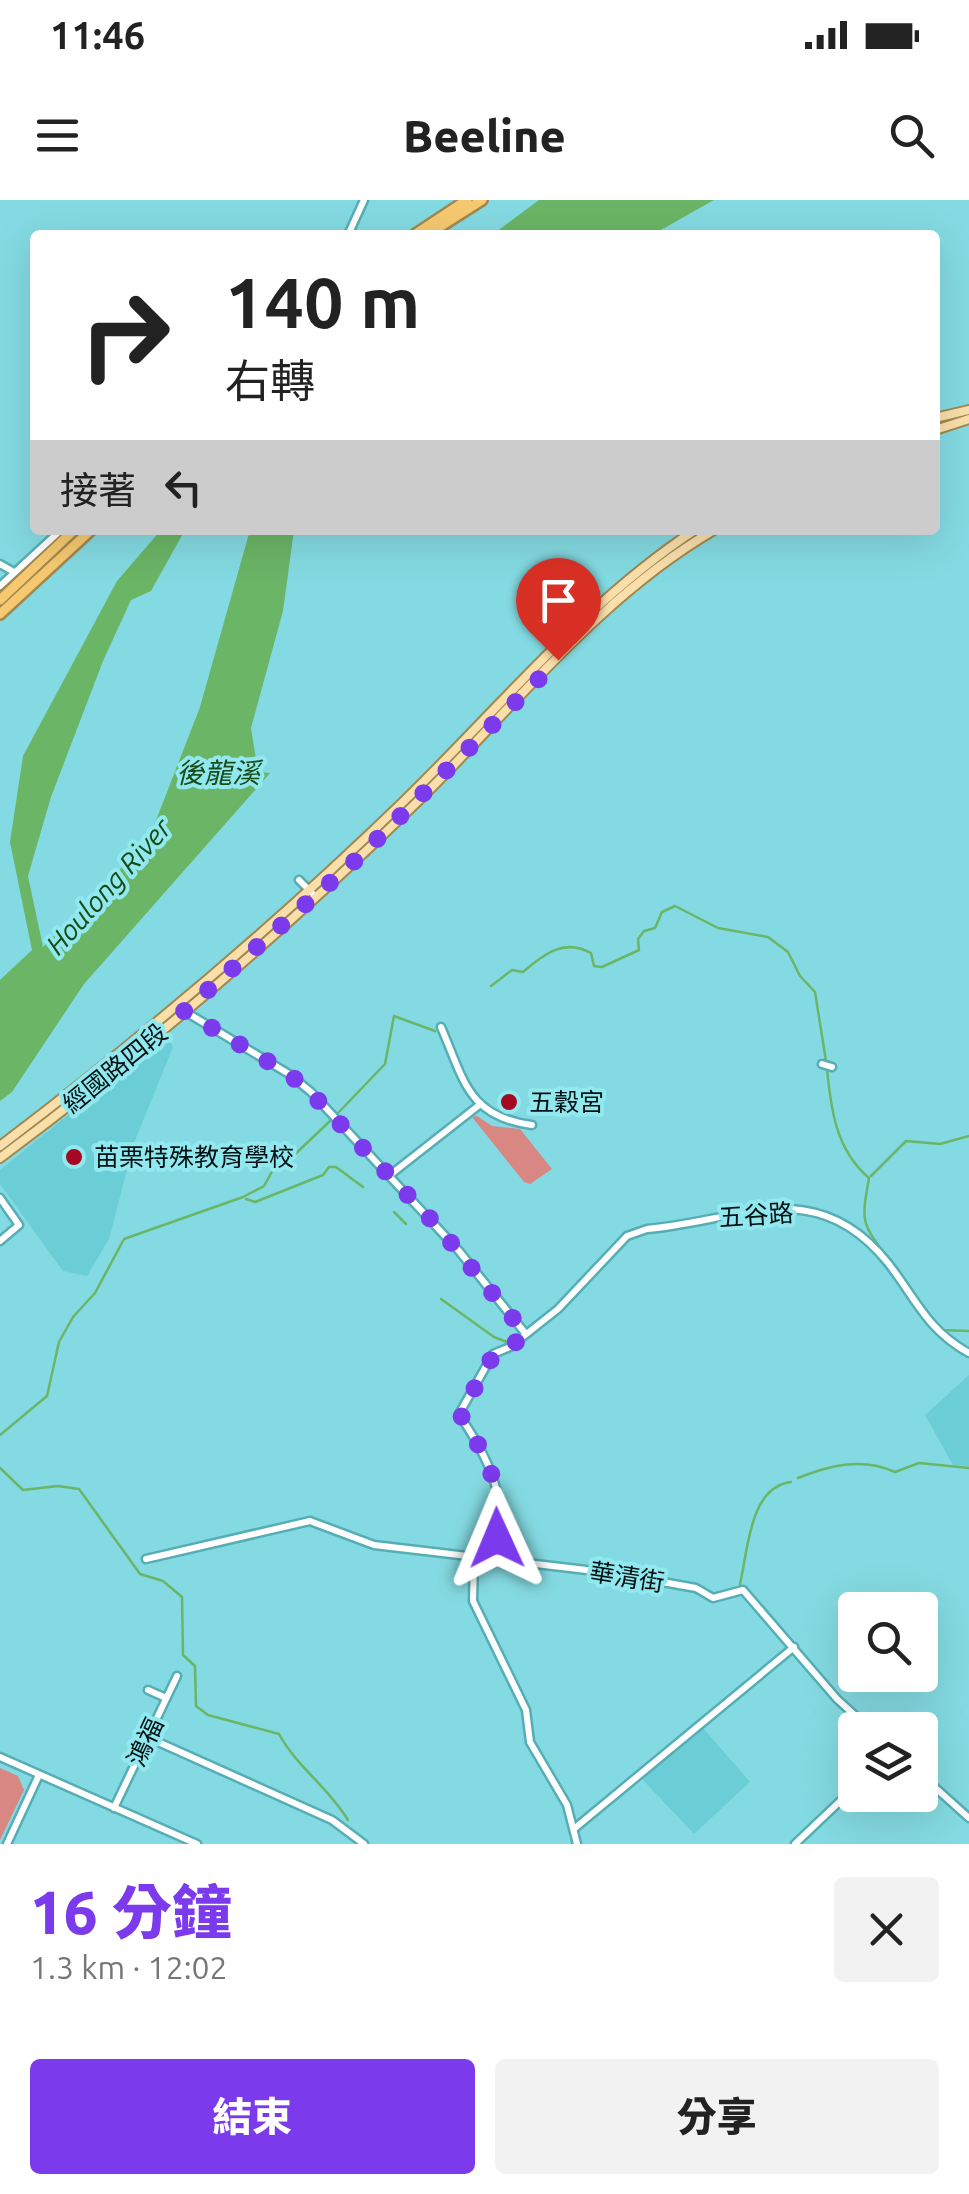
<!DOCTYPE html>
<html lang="zh-TW">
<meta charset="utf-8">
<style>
body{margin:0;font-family:Ubuntu,"Noto Sans TC",sans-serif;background:#f2f2f2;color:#222;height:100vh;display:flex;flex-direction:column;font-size:38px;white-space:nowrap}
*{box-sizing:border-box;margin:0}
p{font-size:32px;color:#767676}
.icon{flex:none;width:55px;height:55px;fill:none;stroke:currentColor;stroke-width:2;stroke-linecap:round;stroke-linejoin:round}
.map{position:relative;height:1644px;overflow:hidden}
.panel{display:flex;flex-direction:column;background:#fff;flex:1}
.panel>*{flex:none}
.banner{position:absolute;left:30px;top:30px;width:910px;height:305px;border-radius:10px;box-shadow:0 10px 40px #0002;background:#fff;color:#222;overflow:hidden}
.controls{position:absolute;left:838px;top:1392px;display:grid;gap:20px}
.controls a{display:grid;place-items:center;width:100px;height:100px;border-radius:10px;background:#fff;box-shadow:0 10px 40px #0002;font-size:50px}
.pin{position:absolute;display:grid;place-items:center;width:85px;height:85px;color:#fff;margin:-102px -42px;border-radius:50% 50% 50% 0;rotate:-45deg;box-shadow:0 0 10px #0007}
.pin .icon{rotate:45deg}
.me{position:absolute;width:110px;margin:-55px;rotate:359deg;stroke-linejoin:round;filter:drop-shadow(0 0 8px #0008)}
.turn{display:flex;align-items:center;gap:35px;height:210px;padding:0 30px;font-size:45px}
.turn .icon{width:130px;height:130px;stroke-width:2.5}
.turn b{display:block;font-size:70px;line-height:85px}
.then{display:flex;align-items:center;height:95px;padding:0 30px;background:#0003;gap:20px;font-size:38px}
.round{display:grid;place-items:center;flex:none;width:105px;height:105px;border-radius:10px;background:#f2f2f2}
.head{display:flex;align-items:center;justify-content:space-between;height:170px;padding:0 30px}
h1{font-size:60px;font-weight:800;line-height:75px;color:#7c3aed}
.action{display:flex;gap:20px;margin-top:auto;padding:20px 30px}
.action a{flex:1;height:115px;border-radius:10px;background:#7c3aed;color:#fff;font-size:40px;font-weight:800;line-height:115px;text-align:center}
.action a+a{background:#f2f2f2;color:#222}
.status{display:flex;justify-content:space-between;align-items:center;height:70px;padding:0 50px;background:#fff;direction:ltr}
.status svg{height:28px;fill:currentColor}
header{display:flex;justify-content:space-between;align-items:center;height:130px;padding:0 30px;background:#fff;font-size:45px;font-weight:800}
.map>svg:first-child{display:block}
</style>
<div class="status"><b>11:46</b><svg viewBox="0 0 49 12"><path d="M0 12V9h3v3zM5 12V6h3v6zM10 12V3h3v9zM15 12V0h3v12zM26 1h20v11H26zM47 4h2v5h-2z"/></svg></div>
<header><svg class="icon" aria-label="menu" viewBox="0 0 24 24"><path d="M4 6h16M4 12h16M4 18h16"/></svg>Beeline<svg class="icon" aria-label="search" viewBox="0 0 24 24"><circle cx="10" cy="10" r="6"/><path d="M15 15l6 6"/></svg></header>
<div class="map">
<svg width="969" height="1644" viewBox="0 0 969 1644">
<rect width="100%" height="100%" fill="#84dae2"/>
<g fill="#6bced6">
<path d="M166,836L173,847L134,943L109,1039L87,1076L63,1071L0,984V970Z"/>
<path d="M969,1175V1266L953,1265L925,1215Z"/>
<path d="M702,1527L750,1582L694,1634L642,1579Z"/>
</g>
<g fill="#d98783">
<path d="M477,916L492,926L520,929L552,969L530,984L524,982L472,917Z"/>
<path d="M0,1568L18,1576L24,1590L0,1640Z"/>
</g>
<g fill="#6bb566">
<path d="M539,0H714L652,35H492Z"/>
<path d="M161,330H185L151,391L131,400L103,461L51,597L28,676L43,747L148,641L200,507L250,330H294L283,411L251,528L258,572L270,573L84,784L12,892L0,901V780L32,750L10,642L23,556L117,381Z"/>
</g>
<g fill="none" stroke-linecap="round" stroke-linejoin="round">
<g stroke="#6bb566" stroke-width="2.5">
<path d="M491,786L512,770L523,772C544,754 564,738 591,753L594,766L602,767L639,750L638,739L644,731L655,728L662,712L675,706L718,728L768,737L788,752L800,776L815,792L826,861"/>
<path d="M827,869C831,910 836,950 869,978C861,1023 861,1022 889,1060"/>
<path d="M338,913L385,864L394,816L435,831"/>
<path d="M871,976L906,941L940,944L969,936"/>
<path d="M246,999L255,1002L323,975L329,967H336L363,987"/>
<path d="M394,1012L406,1024"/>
<path d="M903,1078L930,1116"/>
<path d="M441,1099L494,1137L507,1142"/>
<path d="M941,1130L969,1131"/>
<path d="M0,1235L47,1196L59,1142L73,1117L95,1093L124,1039L243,997L264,986L274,968L290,959L330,921"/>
<path d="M0,1268L23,1290L58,1286L79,1289L140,1374L163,1381L182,1397L183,1455L195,1466L196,1506L208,1515L279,1534C297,1567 328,1587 348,1620"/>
<path d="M798,1278C830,1265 863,1257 895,1272L919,1263L969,1268"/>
<path d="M740,1384C748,1351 749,1287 791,1282"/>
</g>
<defs>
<g id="minor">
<path d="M348,35L364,0"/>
<path d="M0,364L14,372"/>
<path d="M0,386L61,330"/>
<path d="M299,680L315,696"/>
<path d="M184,811L289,874L311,892L459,1051L525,1133"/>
<path d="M441,827C464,880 468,917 532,925"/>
<path d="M822,864L832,867"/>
<path d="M390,975L478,906"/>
<path d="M0,998L19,1025L0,1041"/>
<path d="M146,1359L310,1321L374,1345L612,1373L696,1388L713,1398L743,1390L837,1499L871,1530"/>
<path d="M474,1360L493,1350C512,1299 486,1256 459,1214L493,1154L510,1147L558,1109L627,1036L647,1029C740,1021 816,973 888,1063C916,1099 927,1130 969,1153"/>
<path d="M474,1360L473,1401L526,1510L530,1542L567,1605L577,1644"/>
<path d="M148,1490L166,1498"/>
<path d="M147,1537L332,1620L364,1644"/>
<path d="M0,1557L197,1644"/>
<path d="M920,1574L969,1618"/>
<path d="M114,1608L177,1476"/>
<path d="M575,1628L794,1447"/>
<path d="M7,1644L39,1575"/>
<path d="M795,1644L855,1587"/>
</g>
<g id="major">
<path d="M935,218L969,210"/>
<path d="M935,230L969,219"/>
<path d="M0,946C140,840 276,725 403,602C498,510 584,403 695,330"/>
<path d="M0,958C145,850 284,731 414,605C510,512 597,398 714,330"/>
</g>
<g id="highway">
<path d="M414,35L467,0"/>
<path d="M427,35L482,0"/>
<path d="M0,400L74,330"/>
<path d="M0,414L91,330"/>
</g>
</defs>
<use href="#minor" stroke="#56aeb5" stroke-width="11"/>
<use href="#major" stroke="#a08950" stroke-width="12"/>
<use href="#highway" stroke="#a08950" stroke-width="14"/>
<use href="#minor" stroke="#fff" stroke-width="6"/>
<use href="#major" stroke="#fadfaa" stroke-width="8"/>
<use href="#highway" stroke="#f6c971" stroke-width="9"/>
</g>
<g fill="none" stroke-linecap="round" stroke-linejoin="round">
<path stroke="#7c3aed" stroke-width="18" stroke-dasharray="0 32.4" d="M497,1338C501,1281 489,1262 460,1214L494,1154L510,1148L525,1133L439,1028L310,892L289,874L184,811L357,659L558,460"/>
</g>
<g fill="#a40822" stroke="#91e8ef" stroke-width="4">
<circle cx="509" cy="902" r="10"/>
<circle cx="74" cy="957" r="10"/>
</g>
<g text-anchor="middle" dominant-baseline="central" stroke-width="8" stroke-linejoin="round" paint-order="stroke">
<g font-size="25" fill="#001113" stroke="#91e8ef">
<text transform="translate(115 868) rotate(-39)">經國路四段</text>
<text transform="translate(756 1015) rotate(-4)">五谷路</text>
<text transform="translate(627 1377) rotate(9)">華清街</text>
<text transform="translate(145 1542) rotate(-65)">鴻福</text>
</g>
<g font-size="25" fill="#001113" stroke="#91e8ef" text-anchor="start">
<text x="529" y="902">五穀宮</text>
<text x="94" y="957">苗栗特殊教育學校</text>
</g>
<g font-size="28" font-style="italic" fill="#184b16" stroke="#91e8ef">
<text x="218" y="572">後龍溪</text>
<text transform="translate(108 686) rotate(-48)">Houlong River</text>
</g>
</g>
</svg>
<div class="controls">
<a><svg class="icon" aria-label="search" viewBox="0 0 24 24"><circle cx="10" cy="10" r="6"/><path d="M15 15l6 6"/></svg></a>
<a><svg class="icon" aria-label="layers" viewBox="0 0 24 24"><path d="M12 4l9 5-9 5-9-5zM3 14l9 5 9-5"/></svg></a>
</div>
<div class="pin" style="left:558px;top:460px;background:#d93025"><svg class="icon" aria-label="arrive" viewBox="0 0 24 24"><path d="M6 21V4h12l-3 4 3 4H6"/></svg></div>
<svg class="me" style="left:497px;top:1338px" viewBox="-20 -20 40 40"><path d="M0-17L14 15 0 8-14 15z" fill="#7c3aed" stroke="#fff" stroke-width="4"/></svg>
<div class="banner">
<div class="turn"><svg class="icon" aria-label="right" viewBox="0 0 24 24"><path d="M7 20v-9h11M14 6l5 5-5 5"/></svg><div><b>140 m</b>右轉</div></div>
<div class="then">接著<svg class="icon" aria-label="left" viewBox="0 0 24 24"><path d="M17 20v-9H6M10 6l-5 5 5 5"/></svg></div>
</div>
</div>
<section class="panel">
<div class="head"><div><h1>16 分鐘</h1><p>1.3 km · 12:02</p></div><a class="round"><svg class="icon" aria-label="close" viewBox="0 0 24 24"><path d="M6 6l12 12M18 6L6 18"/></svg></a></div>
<div class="action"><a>結束</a><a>分享</a></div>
</section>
